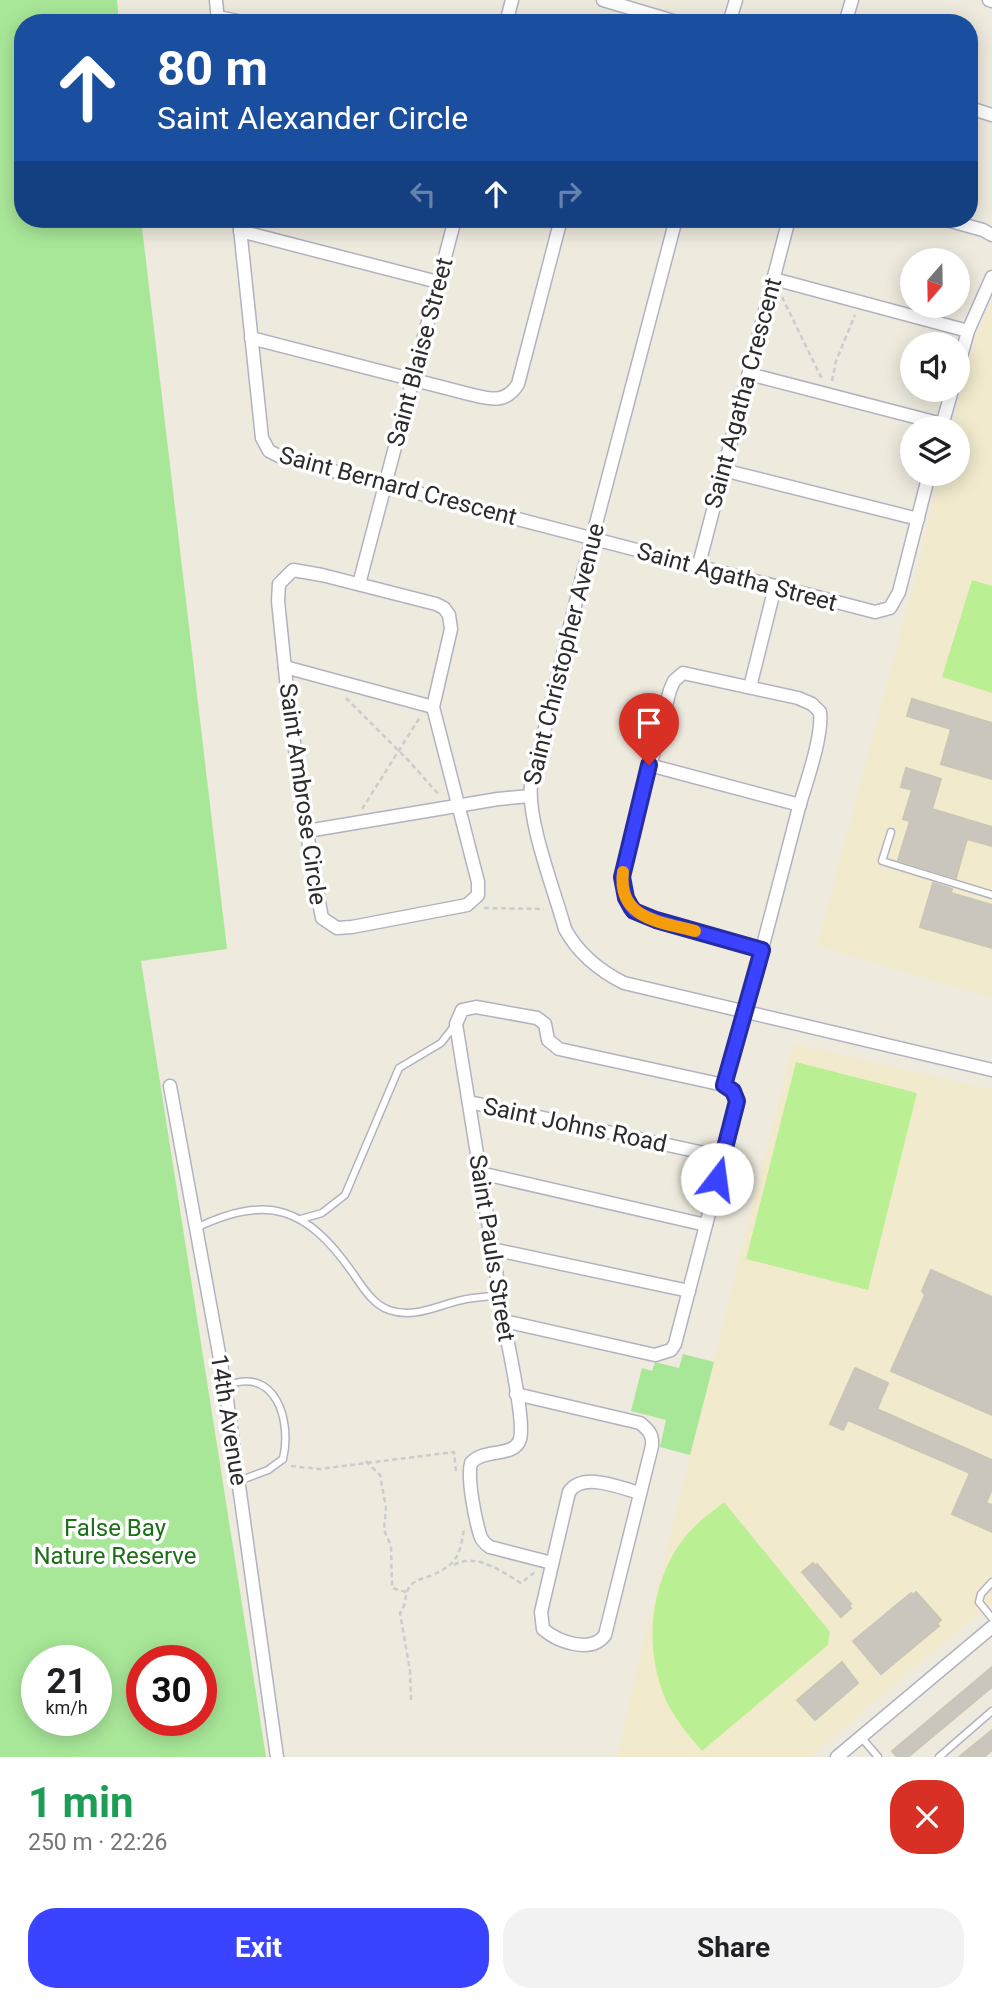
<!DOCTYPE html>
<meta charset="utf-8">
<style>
body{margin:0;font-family:Roboto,sans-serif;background:#f2f2f2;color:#202124;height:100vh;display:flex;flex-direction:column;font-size:26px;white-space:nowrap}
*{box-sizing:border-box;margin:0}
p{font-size:23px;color:#757577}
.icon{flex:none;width:38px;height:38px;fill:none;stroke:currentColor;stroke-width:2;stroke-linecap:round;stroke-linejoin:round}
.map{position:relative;height:1757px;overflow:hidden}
.drawer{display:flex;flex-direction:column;background:#fff;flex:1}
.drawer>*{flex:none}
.guide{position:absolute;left:14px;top:14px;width:964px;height:214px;border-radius:28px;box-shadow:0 4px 18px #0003;background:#1a4fa0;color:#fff;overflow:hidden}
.needle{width:46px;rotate:200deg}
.tools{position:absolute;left:900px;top:248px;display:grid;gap:14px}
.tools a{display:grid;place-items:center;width:70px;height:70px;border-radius:50%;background:#fff;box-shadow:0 4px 18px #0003;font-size:35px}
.speed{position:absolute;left:21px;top:1645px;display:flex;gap:14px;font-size:35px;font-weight:700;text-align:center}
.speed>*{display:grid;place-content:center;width:91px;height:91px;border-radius:50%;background:#fff;box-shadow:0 4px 18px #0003;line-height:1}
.speed small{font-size:18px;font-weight:400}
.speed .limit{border:10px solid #d22;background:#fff;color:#111}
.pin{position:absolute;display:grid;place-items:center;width:60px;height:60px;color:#fff;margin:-72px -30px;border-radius:50% 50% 50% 0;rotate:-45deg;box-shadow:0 0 7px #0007}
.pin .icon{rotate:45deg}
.me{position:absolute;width:77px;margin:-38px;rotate:15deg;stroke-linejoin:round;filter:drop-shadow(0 0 5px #0008)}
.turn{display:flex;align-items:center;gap:24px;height:147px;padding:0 28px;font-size:32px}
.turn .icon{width:91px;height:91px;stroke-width:2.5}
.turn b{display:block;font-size:49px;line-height:60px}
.lanes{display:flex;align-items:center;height:66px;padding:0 28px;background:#0003;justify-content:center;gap:35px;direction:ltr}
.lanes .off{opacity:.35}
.round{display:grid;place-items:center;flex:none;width:74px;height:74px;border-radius:28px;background:#f2f2f2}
.head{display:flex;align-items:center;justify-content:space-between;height:119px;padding:0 28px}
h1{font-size:42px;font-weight:700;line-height:52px;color:#1e9e55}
.button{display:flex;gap:14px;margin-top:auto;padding:14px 28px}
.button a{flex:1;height:80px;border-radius:28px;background:#3a43ff;color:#fff;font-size:28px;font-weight:700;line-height:80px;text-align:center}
.button a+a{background:#f2f2f2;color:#202124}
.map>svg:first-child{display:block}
</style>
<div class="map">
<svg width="992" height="1757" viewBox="0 0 992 1757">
<rect width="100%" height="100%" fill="#eeeade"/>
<g fill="#f1eacd">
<path d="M992,301V998L817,946L925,541L923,540L940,474H957V429H952L977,334Z"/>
<path d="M793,1044L992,1089V1602L810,1757H617L637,1668Z"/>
</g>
<g fill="#a8e798" fill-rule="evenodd">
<path d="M0,0H117L119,23H23V219H141L227,949L141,961L266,1757H0ZM37,1661H96V1720H37ZM142,1661H201V1720H142Z"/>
<path d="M683,1354L714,1362L690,1455L660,1447L666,1420L631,1411L642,1368L652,1371L655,1362L679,1368Z"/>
</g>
<g fill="#bbef93">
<path d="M972,580L992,586V693L942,677Z"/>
<path d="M796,1062L917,1093L868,1290L746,1259Z"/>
<path d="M724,1502L830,1632L828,1645L702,1751C690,1737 679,1724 670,1708C640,1652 649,1571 695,1526C704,1517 715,1510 724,1502Z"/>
</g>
<g fill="#cac6bd" stroke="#cac6b7" stroke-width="2">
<path d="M912,699L992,723V779L941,764L951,729L907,716Z"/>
<path d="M906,768L941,779L932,809L992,827V846L967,839L956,878L898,860L910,821L903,819L912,790L901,787Z"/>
<path d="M933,883L952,889L951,893L992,905V948L920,927Z"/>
<path d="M931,1270L992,1297V1415L891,1371L925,1295L922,1291Z"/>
<path d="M855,1368L888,1383L877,1409L992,1460V1489L986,1503L992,1505V1532L952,1514L970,1473L848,1420L843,1430L830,1424Z"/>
<path d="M813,1563L815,1566L817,1564L851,1604L849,1605L851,1608L841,1617L802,1572Z"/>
<path d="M916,1592L941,1620L937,1624L939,1626L881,1674L853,1641L911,1593L913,1595Z"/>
<path d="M842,1662L858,1683L815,1720L797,1700Z"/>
<path d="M992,1667V1687L908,1757H897L892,1751Z"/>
<path d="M992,1730V1750L984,1757H959Z"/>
</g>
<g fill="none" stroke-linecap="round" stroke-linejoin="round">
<defs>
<g id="lane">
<path d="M891,832L882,861L992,895"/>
<path d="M301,1219L322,1213L345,1195L399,1068L441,1043L455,1025"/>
<path d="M196,1228C268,1193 307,1208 352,1272C362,1286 372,1304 389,1310C415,1319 438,1305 462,1300C475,1297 488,1297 500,1295"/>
<path d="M226,1386C276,1365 292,1421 283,1459L268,1470L239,1481"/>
<path d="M992,1582L981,1594L979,1602L992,1618"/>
<path d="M861,1737L878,1757"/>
<path d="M939,1757L992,1711"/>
</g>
<g id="street">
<path d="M216,0L218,22"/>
<path d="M603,0L680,23"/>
<path d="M989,0L992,1"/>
<path d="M218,17L247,23"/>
<path d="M506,23L512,0"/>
<path d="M729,23L736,0"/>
<path d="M845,23L852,0"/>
<path d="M970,108L992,115"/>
<path d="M239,219L262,438L269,451L283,458L875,612L890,608L899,592L929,474"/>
<path d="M676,219L582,577L531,785C527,821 555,892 565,929C578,953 600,971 624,983L992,1070"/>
<path d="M943,219L983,230L992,235"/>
<path d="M240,231L438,282"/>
<path d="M774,279L968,331"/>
<path d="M251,338L465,393C486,398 505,406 518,384L561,219"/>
<path d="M957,371L968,331L992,277"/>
<path d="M749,374L942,424"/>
<path d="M941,429L952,390"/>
<path d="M723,470L918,519"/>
<path d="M698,568L789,219"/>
<path d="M293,570L322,575L436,604L444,608L449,615L451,629L433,707L478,882V895L467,905L352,927L337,928L322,918L311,859L289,708L278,601L279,584Z"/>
<path d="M359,584L455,219"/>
<path d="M285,667L433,707"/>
<path d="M750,687L775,587"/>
<path d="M649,765L800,805"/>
<path d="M307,831L498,799L530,796"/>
<path d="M724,1085C751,995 774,903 798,811C805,785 823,738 820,712L812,704L798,698L683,673L674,681L670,690L624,866C621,885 624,906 642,916L762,950"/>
<path d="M170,1086L225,1386L277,1757"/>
<path d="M469,1102L723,1157"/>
<path d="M480,1173L706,1225"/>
<path d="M492,1249L689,1291"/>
<path d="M504,1321L655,1355L671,1350L675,1344L737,1106L733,1091L724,1085L559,1049L548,1040L545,1024L537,1018L476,1007L462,1010L456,1024C473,1127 489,1230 506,1333C510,1355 525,1422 520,1439C515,1458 483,1448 471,1463C467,1479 475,1518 480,1535C482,1541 485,1544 490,1547L552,1563"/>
<path d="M516,1394L640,1423C649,1430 653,1435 652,1446L605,1635C591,1654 558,1642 543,1629L541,1612L569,1492C583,1471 620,1488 640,1493"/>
<path d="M837,1757L992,1627"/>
</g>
</defs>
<use href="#lane" stroke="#b2b2c0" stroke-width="9"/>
<use href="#street" stroke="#b2b2c0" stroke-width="15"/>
<g stroke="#ccc" stroke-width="2.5" stroke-dasharray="5 3.5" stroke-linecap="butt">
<path d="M970,142L974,124"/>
<path d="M782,297L822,379"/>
<path d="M832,381L836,361L855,315"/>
<path d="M346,698L409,761L439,795"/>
<path d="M362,809L420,717"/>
<path d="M484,908L544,909"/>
<path d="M366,1461L380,1475L386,1508L384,1530L391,1546L392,1588L406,1592"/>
<path d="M291,1466L319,1469L454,1452L456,1471"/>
<path d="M454,1565C476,1552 502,1572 521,1583L535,1572"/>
<path d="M411,1700L410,1671L400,1613C408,1604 403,1592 412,1584C417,1579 426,1578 432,1575C457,1565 460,1554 464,1529"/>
</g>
<use href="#lane" stroke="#fff" stroke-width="6"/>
<use href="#street" stroke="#fff" stroke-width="12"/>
</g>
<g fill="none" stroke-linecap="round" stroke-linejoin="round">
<defs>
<path id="route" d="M649,765L622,877L626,898L631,907L634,911L656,920L762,950L724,1085L733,1091L737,1101L717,1179"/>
</defs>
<use href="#route" stroke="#262ca6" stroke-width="18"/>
<use href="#route" stroke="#3a43ff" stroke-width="12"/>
<path stroke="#f59e0b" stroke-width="12" d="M623,872C617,919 661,922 695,931"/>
</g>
<g text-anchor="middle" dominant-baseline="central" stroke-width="7" stroke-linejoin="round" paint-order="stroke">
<g font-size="24" fill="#2c2c2c" stroke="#fff">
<text transform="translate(420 352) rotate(-75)">Saint Blaise Street</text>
<text transform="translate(743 393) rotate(-75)">Saint Agatha Crescent</text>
<text transform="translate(398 486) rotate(15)">Saint Bernard Crescent</text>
<text transform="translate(737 577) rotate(15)">Saint Agatha Street</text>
<text transform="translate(564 654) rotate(-76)">Saint Christopher Avenue</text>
<text transform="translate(303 794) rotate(82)">Saint Ambrose Circle</text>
<text transform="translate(575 1125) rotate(12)">Saint Johns Road</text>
<text transform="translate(492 1248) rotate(81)">Saint Pauls Street</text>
<text transform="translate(229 1420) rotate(81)">14th Avenue</text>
</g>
<g font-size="24" fill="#1d6f17" stroke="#fff">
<text x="115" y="1528">False Bay<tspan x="115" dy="28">Nature Reserve</tspan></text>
</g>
</g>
</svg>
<div class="tools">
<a><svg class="needle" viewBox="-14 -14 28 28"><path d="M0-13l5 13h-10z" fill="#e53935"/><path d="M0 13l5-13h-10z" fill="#757577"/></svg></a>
<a><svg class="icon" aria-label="sound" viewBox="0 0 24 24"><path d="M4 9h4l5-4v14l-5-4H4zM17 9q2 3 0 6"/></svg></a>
<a><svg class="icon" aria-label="layers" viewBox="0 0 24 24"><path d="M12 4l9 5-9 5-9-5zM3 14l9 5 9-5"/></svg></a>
</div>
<div class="speed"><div>21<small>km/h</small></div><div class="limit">30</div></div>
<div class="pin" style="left:649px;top:765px;background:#d93025"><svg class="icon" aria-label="arrive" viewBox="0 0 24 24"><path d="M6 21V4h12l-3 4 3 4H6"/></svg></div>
<svg class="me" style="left:717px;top:1179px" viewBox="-20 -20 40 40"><circle r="19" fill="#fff"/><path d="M0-13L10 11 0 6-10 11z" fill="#3a43ff"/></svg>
<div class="guide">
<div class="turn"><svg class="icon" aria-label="ahead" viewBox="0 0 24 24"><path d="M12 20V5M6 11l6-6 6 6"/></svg><div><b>80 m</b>Saint Alexander Circle</div></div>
<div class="lanes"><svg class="icon off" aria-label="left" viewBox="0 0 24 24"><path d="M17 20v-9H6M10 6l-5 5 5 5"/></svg><svg class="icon" aria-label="ahead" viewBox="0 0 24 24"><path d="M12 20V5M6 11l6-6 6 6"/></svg><svg class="icon off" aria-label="right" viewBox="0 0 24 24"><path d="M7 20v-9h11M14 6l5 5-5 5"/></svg></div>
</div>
</div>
<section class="drawer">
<div class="head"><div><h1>1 min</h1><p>250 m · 22:26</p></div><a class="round" style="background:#d93025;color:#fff"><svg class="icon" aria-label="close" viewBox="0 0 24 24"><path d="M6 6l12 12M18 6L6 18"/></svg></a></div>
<div class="button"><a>Exit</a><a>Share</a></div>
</section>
